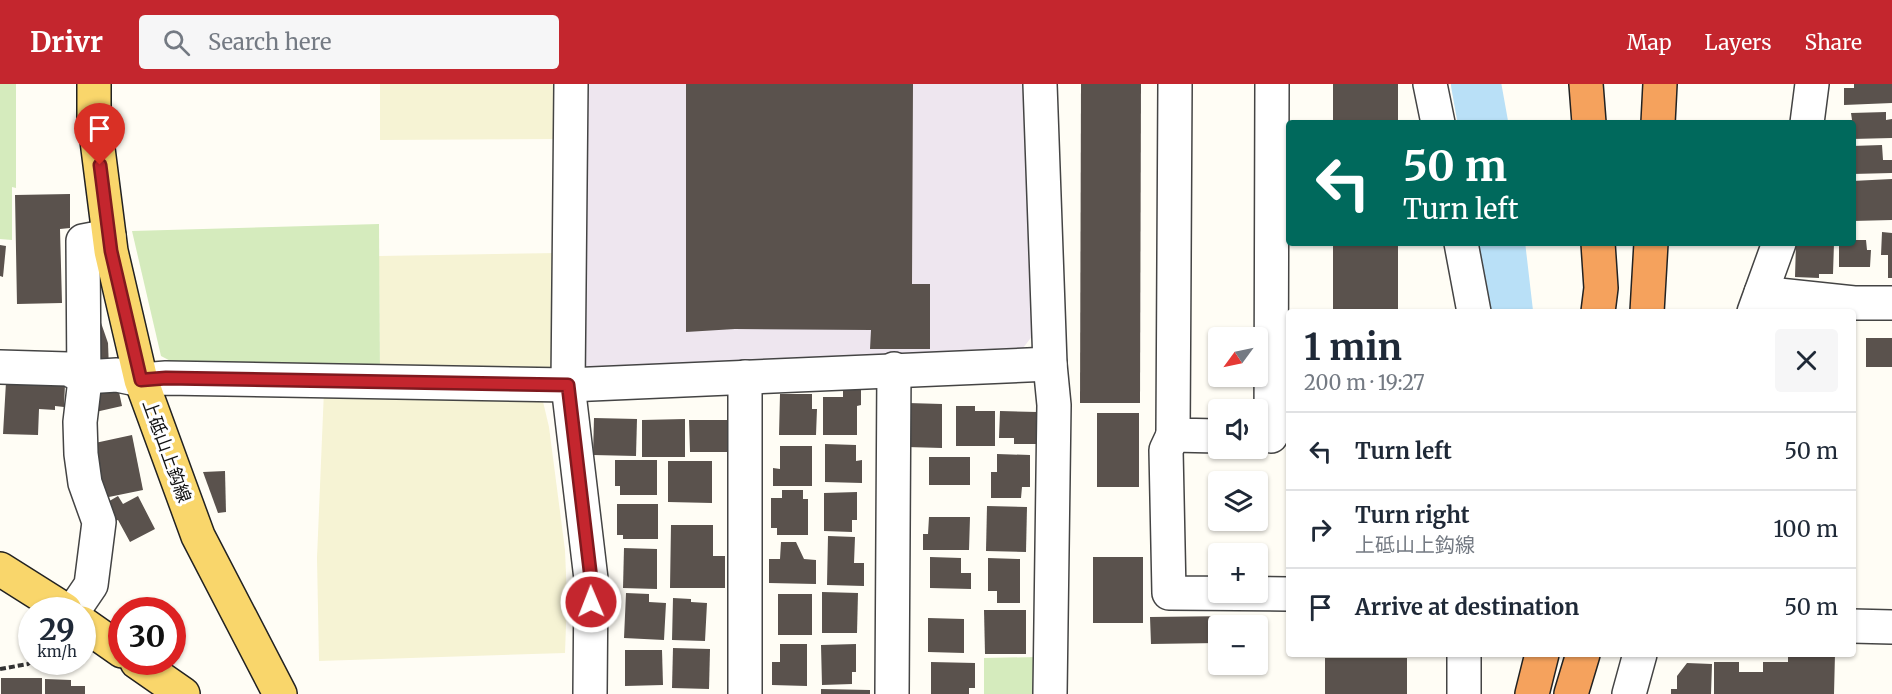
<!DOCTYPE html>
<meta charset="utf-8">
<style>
body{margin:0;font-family:Merriweather,"Noto Sans JP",serif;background:#f6f6f7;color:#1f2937;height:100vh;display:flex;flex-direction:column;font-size:22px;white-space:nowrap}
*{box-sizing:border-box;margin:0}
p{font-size:20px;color:#747a83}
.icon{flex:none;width:33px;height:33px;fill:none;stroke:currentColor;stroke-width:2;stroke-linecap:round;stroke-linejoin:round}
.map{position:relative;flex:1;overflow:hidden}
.sheet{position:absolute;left:1286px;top:225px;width:570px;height:348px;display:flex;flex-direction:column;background:#fff;border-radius:6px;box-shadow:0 2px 4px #0004}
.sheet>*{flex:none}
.guide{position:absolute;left:1286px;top:36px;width:570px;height:126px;border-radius:6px;box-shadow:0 2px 4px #0004;background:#00695c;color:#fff;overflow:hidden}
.needle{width:39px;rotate:237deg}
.fabs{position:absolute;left:1208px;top:243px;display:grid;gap:12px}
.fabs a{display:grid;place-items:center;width:60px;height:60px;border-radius:6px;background:#fff;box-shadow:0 2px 4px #0004;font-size:30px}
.speed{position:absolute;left:18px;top:513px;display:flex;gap:12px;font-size:30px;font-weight:700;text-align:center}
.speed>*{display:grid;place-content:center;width:78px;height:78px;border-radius:50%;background:#fff;box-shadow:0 2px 4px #0004;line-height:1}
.speed small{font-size:15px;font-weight:400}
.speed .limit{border:9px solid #d22;background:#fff;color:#111}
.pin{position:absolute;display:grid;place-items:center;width:51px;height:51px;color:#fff;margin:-62px -26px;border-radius:50% 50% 50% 0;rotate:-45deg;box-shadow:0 0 6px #0007}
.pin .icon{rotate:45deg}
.me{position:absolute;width:66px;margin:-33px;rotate:359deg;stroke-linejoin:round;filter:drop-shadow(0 0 4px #0008)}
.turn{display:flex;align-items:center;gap:21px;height:126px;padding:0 18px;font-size:27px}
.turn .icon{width:78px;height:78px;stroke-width:2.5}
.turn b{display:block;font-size:42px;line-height:51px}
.round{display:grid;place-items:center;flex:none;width:63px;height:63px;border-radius:6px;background:#f6f6f7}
.head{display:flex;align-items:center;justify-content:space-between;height:102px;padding:0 18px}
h1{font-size:36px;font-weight:700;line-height:45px}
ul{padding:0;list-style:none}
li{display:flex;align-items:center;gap:18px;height:78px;padding:0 18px;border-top:2px solid #e0e1e3}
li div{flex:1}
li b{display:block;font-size:22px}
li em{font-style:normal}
header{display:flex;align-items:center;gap:36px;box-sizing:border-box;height:84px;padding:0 30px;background:#c4262e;color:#fff}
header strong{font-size:28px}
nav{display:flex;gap:33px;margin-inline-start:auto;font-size:21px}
.search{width:420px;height:54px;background:#f6f6f7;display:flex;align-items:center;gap:15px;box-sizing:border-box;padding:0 21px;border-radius:6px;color:#747a83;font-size:22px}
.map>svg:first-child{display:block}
</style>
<header>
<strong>Drivr</strong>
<div class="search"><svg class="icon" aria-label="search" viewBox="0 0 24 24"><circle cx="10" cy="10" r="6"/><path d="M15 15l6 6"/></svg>Search here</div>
<nav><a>Map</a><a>Layers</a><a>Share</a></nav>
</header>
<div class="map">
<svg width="1892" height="610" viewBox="0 0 1892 610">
<rect width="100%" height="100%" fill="#fffdf5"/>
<path fill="#eee6ef" d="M584,0H1024L1033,251L1020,268L591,293L582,281Z"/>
<g fill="#f6f3d4">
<path d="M380,0H558L557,55L380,56Z"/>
<path d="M557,169L555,279L542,291L380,290L379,172Z"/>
<path d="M324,306L541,309L549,343L565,466L567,514L565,569L319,577L317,474Z"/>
</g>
<g fill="#d5ebbd">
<path d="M0,0H16V104L12,103V156L0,155Z"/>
<path d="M379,140L380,290L184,284L161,272L132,147Z"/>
<path d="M1037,573L1036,610H984V574Z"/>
</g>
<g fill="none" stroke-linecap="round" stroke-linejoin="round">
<g stroke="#b9e0f7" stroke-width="50">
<path d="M1476,0L1483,39"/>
<path d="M1500,159L1508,228"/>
</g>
</g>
<g fill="#5a524d">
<path d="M686,0H913L912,200H930V265H870L871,246L735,245L686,248Z"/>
<path d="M1081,0H1141L1140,319H1080Z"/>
<rect x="1333" y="0" width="65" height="39"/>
<path d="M1854,0H1892V19L1844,21V4H1854Z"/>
<path d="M1886,28V36L1892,35V54L1852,55V39H1844V36H1852L1851,29Z"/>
<path d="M1882,61L1883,76H1892V89L1852,90V62Z"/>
<path d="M1892,95V136L1852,137V97Z"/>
<path d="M70,110V144L60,145L62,219L17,220L15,111Z"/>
<path d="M1882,148L1892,149V194H1888V171H1881Z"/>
<path d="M1852,156H1866L1867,166H1871L1870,183H1839V159H1852Z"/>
<rect x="1333" y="159" width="65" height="69"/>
<path d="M1796,159H1834L1833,190H1819V194L1795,193Z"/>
<path d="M0,161L6,162L3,193L0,192Z"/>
<path d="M99,233L108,259L109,286L89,287Z"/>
<rect x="1866" y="254" width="26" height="29"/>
<path d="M6,298L65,300L64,323L55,322V326L39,325L38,351L3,350Z"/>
<path d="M117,299L122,322L91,329L95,303Z"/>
<path d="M843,302H861V321L857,322V351H823V313H843Z"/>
<path d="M780,310H812V325H817L816,351H779Z"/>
<path d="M908,319L942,320V364L907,363Z"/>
<path d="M956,322H975V327H995V362H956Z"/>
<path d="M1000,327L1037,328V360H1014V354H999Z"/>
<rect x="1097" y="329" width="42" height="74"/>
<path d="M594,334L637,335L636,372L593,371Z"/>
<path d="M685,335V373H642V336Z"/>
<path d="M689,336H730V368H690Z"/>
<path d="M132,351L143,406L99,415L95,359Z"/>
<path d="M825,360L856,361V377L862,376V399L825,398Z"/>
<path d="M780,362H812V402H773V384L780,385Z"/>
<path d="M997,370L1030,371V403H1022L1021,414H991V388H997Z"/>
<rect x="929" y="373" width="41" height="28"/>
<path d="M615,376H657V411H620V402H615Z"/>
<path d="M668,377H712V419L668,418Z"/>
<path d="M225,387L226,428L218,429L203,388Z"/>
<path d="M782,406H803V415H808V451H777V444H771V414H782Z"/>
<path d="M857,408V436H852V448L824,447V409Z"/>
<path d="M118,412L123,420L138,412L155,445L130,458L118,436L115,437L106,419Z"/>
<path d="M617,420H658V455H623V451H617Z"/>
<path d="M987,422L1027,423L1026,468L986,467Z"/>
<path d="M929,433H970L969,466H923V450H928Z"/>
<path d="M671,441H713V472H725V504H670Z"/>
<path d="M828,452L855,453L854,479H864V502L827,501Z"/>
<path d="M781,458H796L804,475L816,476V500L769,499V475H780Z"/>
<path d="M624,464L657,465V505L623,504Z"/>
<path d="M930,473L961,474V489H971V505L930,504Z"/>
<rect x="1093" y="473" width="50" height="66"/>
<path d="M988,474L1020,475V519H997V507H988Z"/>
<path d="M822,508L858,509L857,549H822Z"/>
<path d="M626,509L649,510V518L666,519L664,556L624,554Z"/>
<rect x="778" y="510" width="34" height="41"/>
<path d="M673,514L691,515V518L707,519L705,557L672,556Z"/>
<path d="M984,526H1026V570H985Z"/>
<path d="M1241,531H1255V542H1240Z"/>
<path d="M1232,532V542H1218V559L1151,560L1150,533Z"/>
<path d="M928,534L964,535V569L928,568Z"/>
<path d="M780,560H807V602L772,601V578H780Z"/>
<path d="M856,560V588H852V600L822,601L821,561Z"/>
<path d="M673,564L710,565L709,605L672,604Z"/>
<path d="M625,566H662L663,601L625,602Z"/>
<path d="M1811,570H1835L1834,610H1714V578H1739V588H1763V578H1788V572H1811Z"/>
<rect x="1325" y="574" width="82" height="36"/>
<path d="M931,578L975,579V604H969V610H931Z"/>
<path d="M1687,579L1712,580L1711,610H1671V605H1677V592Z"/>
<rect x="1" y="594" width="41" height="16"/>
<path d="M45,595L71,596V602H85V610H45Z"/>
<path d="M821,605L870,606V610H821Z"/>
</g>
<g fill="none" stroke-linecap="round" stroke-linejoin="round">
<defs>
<g id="minor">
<path d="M571,0L568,301L591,495L590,610"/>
<path d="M1040,0L1050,280L1054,321L1050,610"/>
<path d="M1175,0L1173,351L1218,352"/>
<path d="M1430,0L1438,39"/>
<path d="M1807,39L1812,0"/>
<path d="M1461,159L1474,228"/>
<path d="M1761,209L1854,219H1892"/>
<path d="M1754,228L1779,159"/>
<path d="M0,283L68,285L84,293L117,291L141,296L166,294L568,301L1050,280"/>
<path d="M745,293V610"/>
<path d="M1173,351L1166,366L1169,509L1288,510"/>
<path d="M1271,352L1272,0"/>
<path d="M74,526L91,501L99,438L85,399L81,370L80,338L84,304L83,157L109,152"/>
<path d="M1852,542L1892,543"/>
<path d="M892,610L894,285"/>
<path d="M1464,610V570"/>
<path d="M1629,610L1640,570"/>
</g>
<g id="major">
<path d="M94,0V33L111,167L141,296L198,452L280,610"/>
<path d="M0,485L65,526"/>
<path d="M82,539L122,567"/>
<path d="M137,578L183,610"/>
</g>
<g id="highway">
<path d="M1586,0L1589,39"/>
<path d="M1658,39L1660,0"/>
<path d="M1598,159L1601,204L1598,228"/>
<path d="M1647,228L1651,159"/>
<path d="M1532,610L1542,570"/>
<path d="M1571,610L1583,570"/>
</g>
</defs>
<use href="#minor" stroke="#444" stroke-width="36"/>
<use href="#major" stroke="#222" stroke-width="36"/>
<use href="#highway" stroke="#222" stroke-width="36"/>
<path stroke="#333" stroke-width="4" stroke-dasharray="6 3" stroke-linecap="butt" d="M0,585L28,580L32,577"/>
<use href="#minor" stroke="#fff" stroke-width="33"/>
<use href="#major" stroke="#f9d66b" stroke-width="33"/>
<use href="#highway" stroke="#f5a25d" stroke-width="33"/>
</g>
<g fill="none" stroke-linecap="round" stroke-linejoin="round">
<defs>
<path id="route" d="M100,81L111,167L141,296L166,294L568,301L591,495V518"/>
</defs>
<use href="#route" stroke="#7f191e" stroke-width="15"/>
<use href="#route" stroke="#c4262e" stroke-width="10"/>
</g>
<g text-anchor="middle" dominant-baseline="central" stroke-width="6" stroke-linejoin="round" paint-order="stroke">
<g font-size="18" fill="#111" stroke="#fff">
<text transform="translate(167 367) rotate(70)">上砥山上鈎線</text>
</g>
</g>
</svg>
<div class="fabs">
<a><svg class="needle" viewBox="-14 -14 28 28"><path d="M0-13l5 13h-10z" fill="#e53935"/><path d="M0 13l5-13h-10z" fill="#747a83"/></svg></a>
<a><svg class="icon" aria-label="sound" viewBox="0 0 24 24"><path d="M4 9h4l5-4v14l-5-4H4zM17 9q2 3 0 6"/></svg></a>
<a><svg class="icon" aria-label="layers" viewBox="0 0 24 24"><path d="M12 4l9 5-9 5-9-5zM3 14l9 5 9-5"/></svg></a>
<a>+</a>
<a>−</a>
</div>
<div class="speed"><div>29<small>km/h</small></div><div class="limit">30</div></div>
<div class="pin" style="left:100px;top:81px;background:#d93025"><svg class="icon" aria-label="arrive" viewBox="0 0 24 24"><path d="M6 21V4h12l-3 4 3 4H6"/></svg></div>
<svg class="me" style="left:591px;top:518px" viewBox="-20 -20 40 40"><circle r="17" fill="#c4262e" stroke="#fff" stroke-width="3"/><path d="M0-11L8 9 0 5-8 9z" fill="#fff"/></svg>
<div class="guide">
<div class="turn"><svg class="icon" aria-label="left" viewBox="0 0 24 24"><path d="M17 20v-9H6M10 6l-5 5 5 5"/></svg><div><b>50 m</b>Turn left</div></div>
</div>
<section class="sheet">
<div class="head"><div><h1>1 min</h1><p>200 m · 19:27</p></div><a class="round"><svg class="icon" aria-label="close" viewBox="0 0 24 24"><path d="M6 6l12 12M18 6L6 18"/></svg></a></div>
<ul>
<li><svg class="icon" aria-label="left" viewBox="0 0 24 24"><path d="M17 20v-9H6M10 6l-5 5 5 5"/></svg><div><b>Turn left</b></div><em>50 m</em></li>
<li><svg class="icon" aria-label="right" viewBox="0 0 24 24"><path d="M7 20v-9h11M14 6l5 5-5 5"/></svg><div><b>Turn right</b><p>上砥山上鈎線</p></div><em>100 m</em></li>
<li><svg class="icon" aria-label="arrive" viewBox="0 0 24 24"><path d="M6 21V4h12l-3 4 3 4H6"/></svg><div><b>Arrive at destination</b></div><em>50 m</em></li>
</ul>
</section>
</div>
